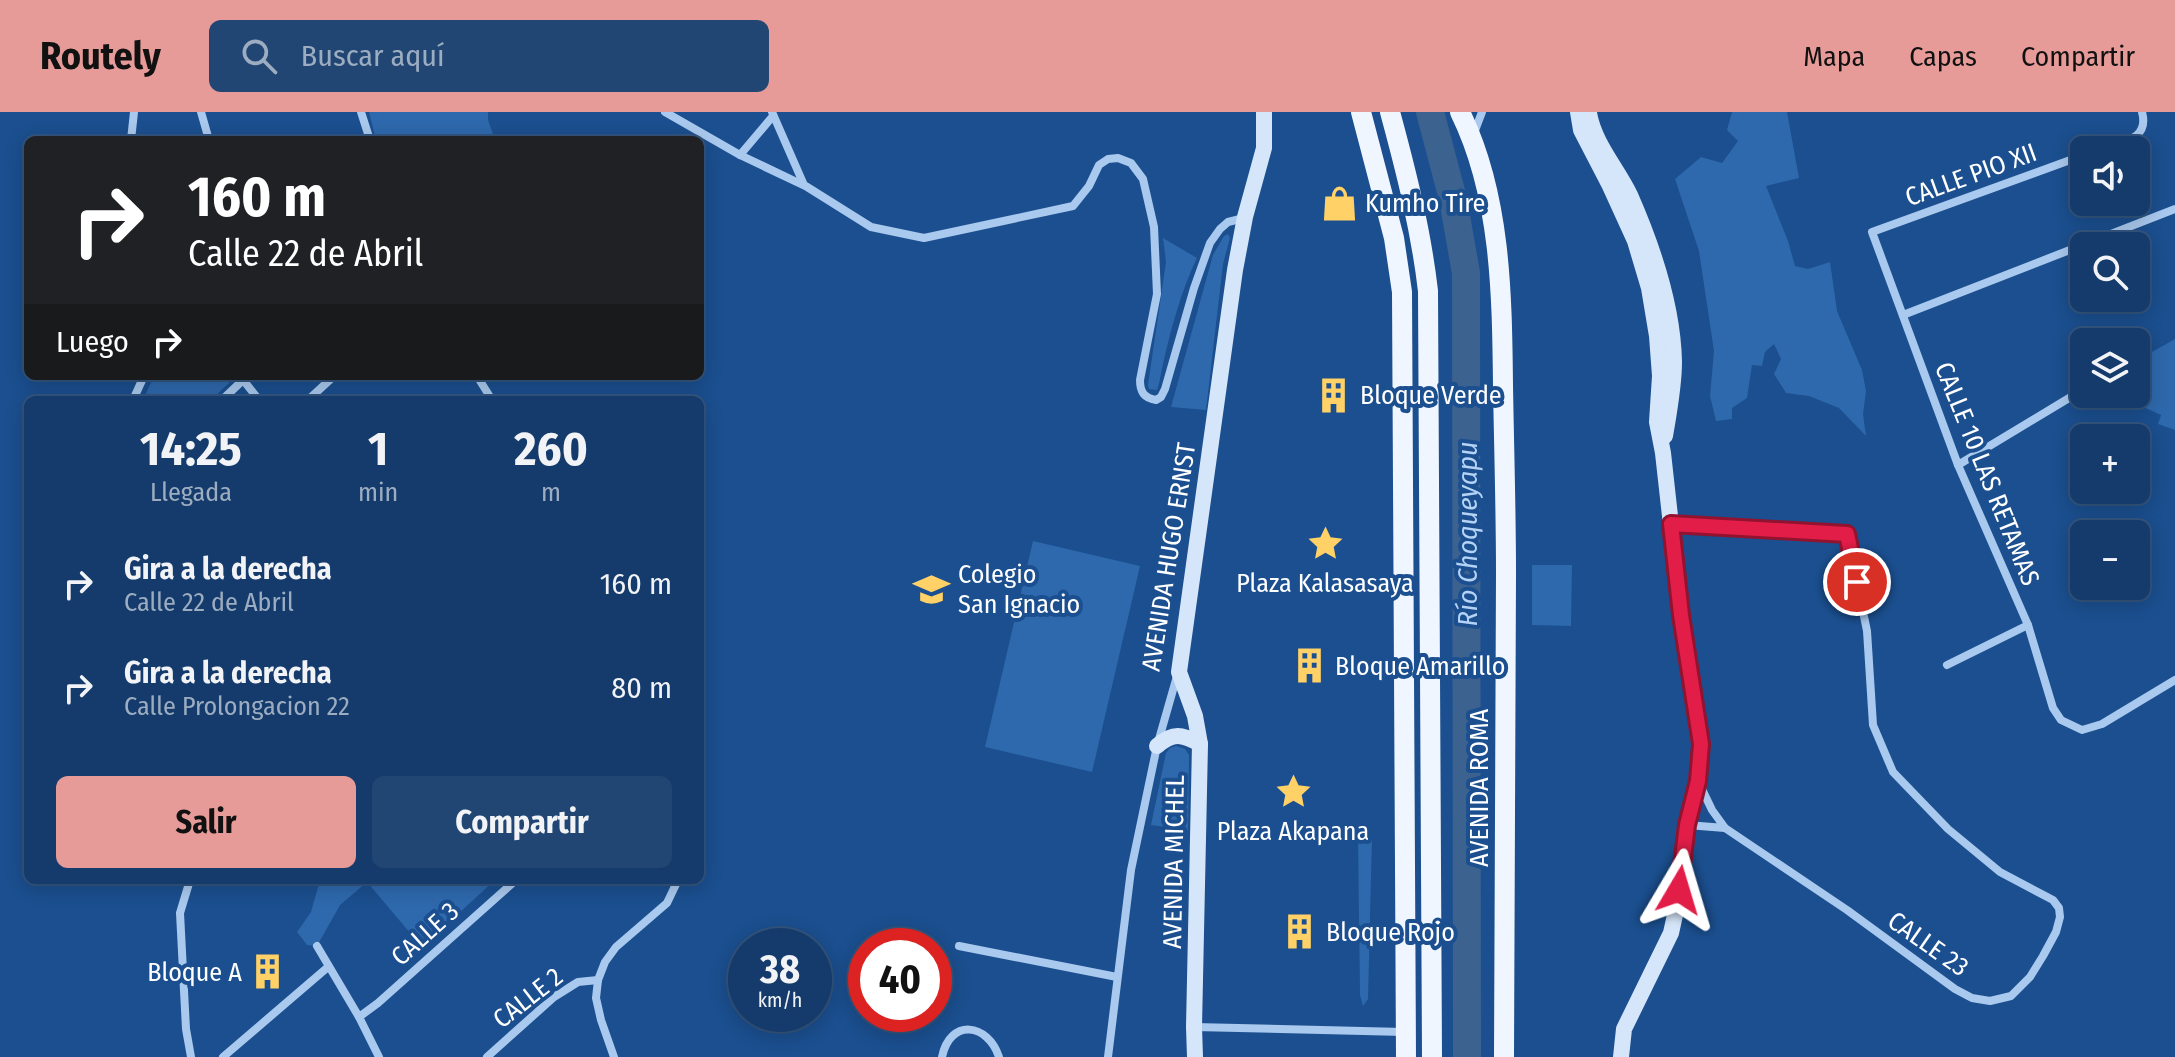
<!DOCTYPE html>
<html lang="es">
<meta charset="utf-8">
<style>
body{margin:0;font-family:"Fira Sans Condensed",sans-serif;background:#214673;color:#f1f3f6;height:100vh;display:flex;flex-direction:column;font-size:30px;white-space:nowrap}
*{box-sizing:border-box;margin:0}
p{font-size:26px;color:#9dadc1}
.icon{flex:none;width:44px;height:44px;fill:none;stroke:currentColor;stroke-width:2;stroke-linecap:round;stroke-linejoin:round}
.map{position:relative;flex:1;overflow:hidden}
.drawer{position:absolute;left:24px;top:284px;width:680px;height:488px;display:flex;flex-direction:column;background:#143b6b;border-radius:12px;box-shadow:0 4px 20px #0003,0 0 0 2px #33557e}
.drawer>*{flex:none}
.hud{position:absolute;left:24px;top:24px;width:680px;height:244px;border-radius:12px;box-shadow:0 4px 20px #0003,0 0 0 2px #33557e;background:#202124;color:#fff;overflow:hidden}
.fabs{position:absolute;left:2070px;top:24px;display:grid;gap:16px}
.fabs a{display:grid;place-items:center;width:80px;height:80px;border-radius:12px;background:#143b6b;box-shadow:0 4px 20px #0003,0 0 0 2px #33557e;font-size:40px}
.speed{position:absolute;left:728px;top:816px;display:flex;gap:16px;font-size:40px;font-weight:700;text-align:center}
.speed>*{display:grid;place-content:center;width:104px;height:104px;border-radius:50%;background:#143b6b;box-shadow:0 4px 20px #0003,0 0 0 2px #33557e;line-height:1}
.speed small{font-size:20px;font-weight:400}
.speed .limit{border:12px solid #d22;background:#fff;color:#111}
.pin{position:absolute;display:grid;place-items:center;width:68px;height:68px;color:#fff;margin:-34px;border:4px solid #fff;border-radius:50%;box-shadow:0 2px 8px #0007}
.me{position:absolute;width:88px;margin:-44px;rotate:7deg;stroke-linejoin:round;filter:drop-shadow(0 0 6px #0008)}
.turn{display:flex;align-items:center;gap:28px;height:168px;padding:0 32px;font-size:36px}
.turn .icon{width:104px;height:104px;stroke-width:2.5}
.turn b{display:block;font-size:56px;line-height:68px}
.then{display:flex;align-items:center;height:76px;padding:0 32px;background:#0003;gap:16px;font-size:30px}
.eta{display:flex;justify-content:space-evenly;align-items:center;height:136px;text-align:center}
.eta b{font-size:48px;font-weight:700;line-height:56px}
.cta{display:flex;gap:16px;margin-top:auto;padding:16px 32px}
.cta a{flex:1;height:92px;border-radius:12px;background:#e69b98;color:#111;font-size:32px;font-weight:700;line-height:92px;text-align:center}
.cta a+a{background:#214673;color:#f1f3f6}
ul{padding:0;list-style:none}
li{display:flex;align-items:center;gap:24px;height:104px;padding:0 32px}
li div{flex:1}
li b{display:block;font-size:30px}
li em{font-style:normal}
header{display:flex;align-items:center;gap:48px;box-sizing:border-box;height:112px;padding:0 40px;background:#e69b98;color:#111}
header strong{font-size:38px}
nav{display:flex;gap:44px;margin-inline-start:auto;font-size:28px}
.search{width:560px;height:72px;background:#214673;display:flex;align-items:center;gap:20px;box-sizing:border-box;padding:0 28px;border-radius:12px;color:#9dadc1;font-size:30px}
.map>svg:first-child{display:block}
</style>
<header>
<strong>Routely</strong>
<div class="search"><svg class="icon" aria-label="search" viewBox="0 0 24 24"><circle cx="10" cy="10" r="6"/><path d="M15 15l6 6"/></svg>Buscar aquí</div>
<nav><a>Mapa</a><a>Capas</a><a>Compartir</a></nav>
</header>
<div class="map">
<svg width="2175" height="945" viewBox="0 0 2175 945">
<rect width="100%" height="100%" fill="#1b4f8f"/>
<g fill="#2e69ad">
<path d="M369,0H488V8L495,28H376Z"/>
<path d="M1732,0H1787L1799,66L1766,74L1788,129L1795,154L1808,157L1830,150L1837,199L1862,258L1866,279L1863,302L1866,324L1839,296L1809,284L1786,281L1774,262L1781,247L1774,232L1765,240L1762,254L1752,253L1747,286L1732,296V307L1716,309L1710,284L1714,239L1699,139L1675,67L1701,45L1722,51L1738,29L1727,18Z"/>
<path d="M1228,122L1230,126L1223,152L1206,298L1171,295L1213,143L1224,124Z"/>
<path d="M1163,126L1197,146C1181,179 1171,217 1163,252C1161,261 1160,269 1157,278L1149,277L1148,273L1166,150Z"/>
<path d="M2175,227V318L2158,312L2161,303L2115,282H2136V249Z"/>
<path d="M154,264H230L229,271L211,288H143Z"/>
<path d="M1033,429L1140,454L1092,660L985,635Z"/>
<path d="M1532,453H1572L1571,514L1532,513Z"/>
<path d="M1176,634L1185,637L1189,643L1188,718L1151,713L1166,641L1170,636Z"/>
<path d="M1358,724H1372L1368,887L1363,894L1360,883Z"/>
<path d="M320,768H495L422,835L367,770L340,793L317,834L307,833L297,820L311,800Z"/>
</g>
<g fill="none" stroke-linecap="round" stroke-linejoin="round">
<path stroke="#3c6290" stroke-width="28" d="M1430,0L1453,87L1466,161L1467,945"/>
<g stroke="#a9c9ee" stroke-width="8">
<path d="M201,0L209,28"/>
<path d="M361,0L370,28"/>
<path d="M665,0L740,43L803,73"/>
<path d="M772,0L804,73L871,115L924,126L1073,94L1089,74L1099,53L1108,47L1118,46L1131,51L1143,67L1154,115L1157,182L1140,268C1140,280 1144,286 1156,288L1161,285L1165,277L1194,176L1210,131L1220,117L1228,110L1244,106"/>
<path d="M1474,21L1482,0"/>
<path d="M131,28L134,0"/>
<path d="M2099,38C2120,30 2150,29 2142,0"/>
<path d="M740,43L773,4"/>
<path d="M2084,43L1872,120L1958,353L2028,513L2053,596L2061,608L2082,618L2102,612L2175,568"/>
<path d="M1903,203L2175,97"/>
<path d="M240,264L259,288"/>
<path d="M477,264L492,288"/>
<path d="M133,288L144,264"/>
<path d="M222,288L243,268"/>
<path d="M308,288L334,264"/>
<path d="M1958,353L2084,277"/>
<path d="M1671,412L1847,422L1867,519L1873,613L1893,660L1948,717L2000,760L2053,788L2059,796L2060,805L2056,820L2043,844L2030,865L2011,884L1990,889L1972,886L1955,877L1847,798L1725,716"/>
<path d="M1947,553L2028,513"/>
<path d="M1687,713L1725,716L1712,698L1700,673"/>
<path d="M190,768L180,801L186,917L191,945"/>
<path d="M317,834L359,905L379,945"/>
<path d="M959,834L1117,865"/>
<path d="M359,905L378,891L516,768"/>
<path d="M1194,915L1404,920"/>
<path d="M223,945L328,855"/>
<path d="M487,945L554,885L578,870L598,868"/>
<path d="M614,945L601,908L596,886L598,868L605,850L616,835L667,791L678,768"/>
<path d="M942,945C950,906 988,911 999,945"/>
<path d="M1108,945L1131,758L1157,634L1177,564"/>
</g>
<g stroke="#d6e6fa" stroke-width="16">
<path d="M1578,0L1581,18L1609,72L1635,129L1649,176L1657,224L1660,264L1657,310L1663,341L1681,503L1701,632L1698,669L1687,713L1677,794L1671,821L1624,917L1621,945"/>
<path d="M1589,1C1594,31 1617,56 1630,83C1652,133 1673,195 1674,250C1674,275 1669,300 1665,324"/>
<path d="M1157,634C1173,620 1182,622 1200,632"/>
<path d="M1195,945L1194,915L1200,632L1195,604L1179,560L1235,158L1245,105L1264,36V0"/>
</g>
<g stroke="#f0f6ff" stroke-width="20">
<path d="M1361,0L1394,126L1402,180L1406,945"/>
<path d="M1390,0C1406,59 1421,118 1428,179L1432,945"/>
<path d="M1460,0C1501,83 1502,182 1503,273C1504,335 1506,398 1506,461C1505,622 1505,784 1504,945"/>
</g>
</g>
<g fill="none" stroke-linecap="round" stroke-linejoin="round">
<defs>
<path id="route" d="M1679,778L1687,713L1698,669L1701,632L1681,503L1671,412L1847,422L1857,470"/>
</defs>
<use href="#route" stroke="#92132f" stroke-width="20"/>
<use href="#route" stroke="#e11d48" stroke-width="14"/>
</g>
<defs>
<symbol id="shop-bare" viewBox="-9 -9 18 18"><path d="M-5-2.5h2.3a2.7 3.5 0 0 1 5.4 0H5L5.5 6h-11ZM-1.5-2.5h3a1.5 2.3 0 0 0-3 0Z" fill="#ffd166" stroke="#1b4f8f" stroke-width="2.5" paint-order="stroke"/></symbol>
<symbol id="building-bare" viewBox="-9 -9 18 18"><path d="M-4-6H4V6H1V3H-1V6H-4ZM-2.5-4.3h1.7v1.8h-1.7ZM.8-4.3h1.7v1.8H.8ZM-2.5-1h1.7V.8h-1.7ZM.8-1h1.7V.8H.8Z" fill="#ffd166" stroke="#1b4f8f" stroke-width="2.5" paint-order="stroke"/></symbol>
<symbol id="sight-bare" viewBox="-9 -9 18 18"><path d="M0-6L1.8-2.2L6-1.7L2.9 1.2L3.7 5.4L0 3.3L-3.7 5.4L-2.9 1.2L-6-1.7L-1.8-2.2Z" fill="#ffd166" stroke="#1b4f8f" stroke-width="2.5" paint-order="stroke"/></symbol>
<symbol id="school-bare" viewBox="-9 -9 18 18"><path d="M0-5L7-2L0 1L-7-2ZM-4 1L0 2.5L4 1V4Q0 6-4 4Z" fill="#ffd166" stroke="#1b4f8f" stroke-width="2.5" paint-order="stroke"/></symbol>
</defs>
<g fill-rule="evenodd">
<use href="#shop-bare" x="1314" y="66" width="51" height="51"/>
<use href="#building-bare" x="1308" y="258" width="51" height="51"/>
<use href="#sight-bare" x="1300" y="406" width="51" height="51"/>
<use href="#school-bare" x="906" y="452" width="51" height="51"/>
<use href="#building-bare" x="1284" y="528" width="51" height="51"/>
<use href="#sight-bare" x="1268" y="654" width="51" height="51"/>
<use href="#building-bare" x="1274" y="794" width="51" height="51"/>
<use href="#building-bare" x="242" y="834" width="51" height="51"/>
</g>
<g text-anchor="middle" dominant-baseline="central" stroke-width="8" stroke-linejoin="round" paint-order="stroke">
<g font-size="26" fill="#fff" stroke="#1b4f8f">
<text transform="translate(1971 63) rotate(-20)">CALLE PIO XII</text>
<text transform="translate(1987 362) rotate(68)">CALLE 10 LAS RETAMAS</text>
<text transform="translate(1169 445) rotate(-81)">AVENIDA HUGO ERNST</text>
<text transform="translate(1479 676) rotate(-90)">AVENIDA ROMA</text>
<text transform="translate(1174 750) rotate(-89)">AVENIDA MICHEL</text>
<text transform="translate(425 822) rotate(-42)">CALLE 3</text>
<text transform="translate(1928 832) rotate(35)">CALLE 23</text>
<text transform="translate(528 886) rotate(-38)">CALLE 2</text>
</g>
<g font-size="26" fill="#fff" stroke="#1b4f8f" text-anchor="start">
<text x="1365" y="91">Kumho Tire</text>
<text x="1360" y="283">Bloque Verde</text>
<text x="958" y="462">Colegio<tspan x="958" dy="30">San Ignacio</tspan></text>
<text x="1325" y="471" text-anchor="middle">Plaza Kalasasaya</text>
<text x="1335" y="554">Bloque Amarillo</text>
<text x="1293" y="719" text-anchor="middle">Plaza Akapana</text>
<text x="1326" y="820">Bloque Rojo</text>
<text x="242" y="860" text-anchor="end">Bloque A</text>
</g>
<g font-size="28" font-style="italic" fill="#b5d3f5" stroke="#1b4f8f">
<text transform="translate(1467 422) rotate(-90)">Río Choqueyapu</text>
</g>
</g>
</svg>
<div class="fabs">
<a><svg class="icon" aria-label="sound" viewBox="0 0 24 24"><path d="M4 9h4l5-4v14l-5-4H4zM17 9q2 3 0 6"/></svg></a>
<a><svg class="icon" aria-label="search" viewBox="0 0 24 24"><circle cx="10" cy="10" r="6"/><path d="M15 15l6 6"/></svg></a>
<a><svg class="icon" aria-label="layers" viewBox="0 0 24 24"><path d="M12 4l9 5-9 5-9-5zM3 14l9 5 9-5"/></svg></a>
<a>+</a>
<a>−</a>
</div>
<div class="speed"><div>38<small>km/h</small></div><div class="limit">40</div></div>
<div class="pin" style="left:1857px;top:470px;background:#d93025"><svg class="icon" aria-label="arrive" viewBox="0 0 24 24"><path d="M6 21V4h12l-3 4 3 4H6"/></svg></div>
<svg class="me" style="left:1679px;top:778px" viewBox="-20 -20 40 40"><path d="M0-17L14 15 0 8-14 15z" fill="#e11d48" stroke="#fff" stroke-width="4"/></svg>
<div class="hud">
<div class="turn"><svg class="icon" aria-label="right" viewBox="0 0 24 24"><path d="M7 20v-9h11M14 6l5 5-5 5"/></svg><div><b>160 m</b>Calle 22 de Abril</div></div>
<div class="then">Luego<svg class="icon" aria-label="right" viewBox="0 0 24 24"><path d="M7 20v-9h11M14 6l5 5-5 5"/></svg></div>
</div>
<section class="drawer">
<div class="eta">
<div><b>14:25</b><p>Llegada</p></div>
<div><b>1</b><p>min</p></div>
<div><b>260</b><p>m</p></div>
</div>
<ul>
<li><svg class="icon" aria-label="right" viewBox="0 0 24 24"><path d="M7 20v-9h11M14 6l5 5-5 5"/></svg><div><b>Gira a la derecha</b><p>Calle 22 de Abril</p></div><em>160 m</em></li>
<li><svg class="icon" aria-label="right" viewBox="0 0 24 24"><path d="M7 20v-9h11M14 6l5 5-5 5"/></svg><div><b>Gira a la derecha</b><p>Calle Prolongacion 22</p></div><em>80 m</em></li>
</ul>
<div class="cta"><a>Salir</a><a>Compartir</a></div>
</section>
</div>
